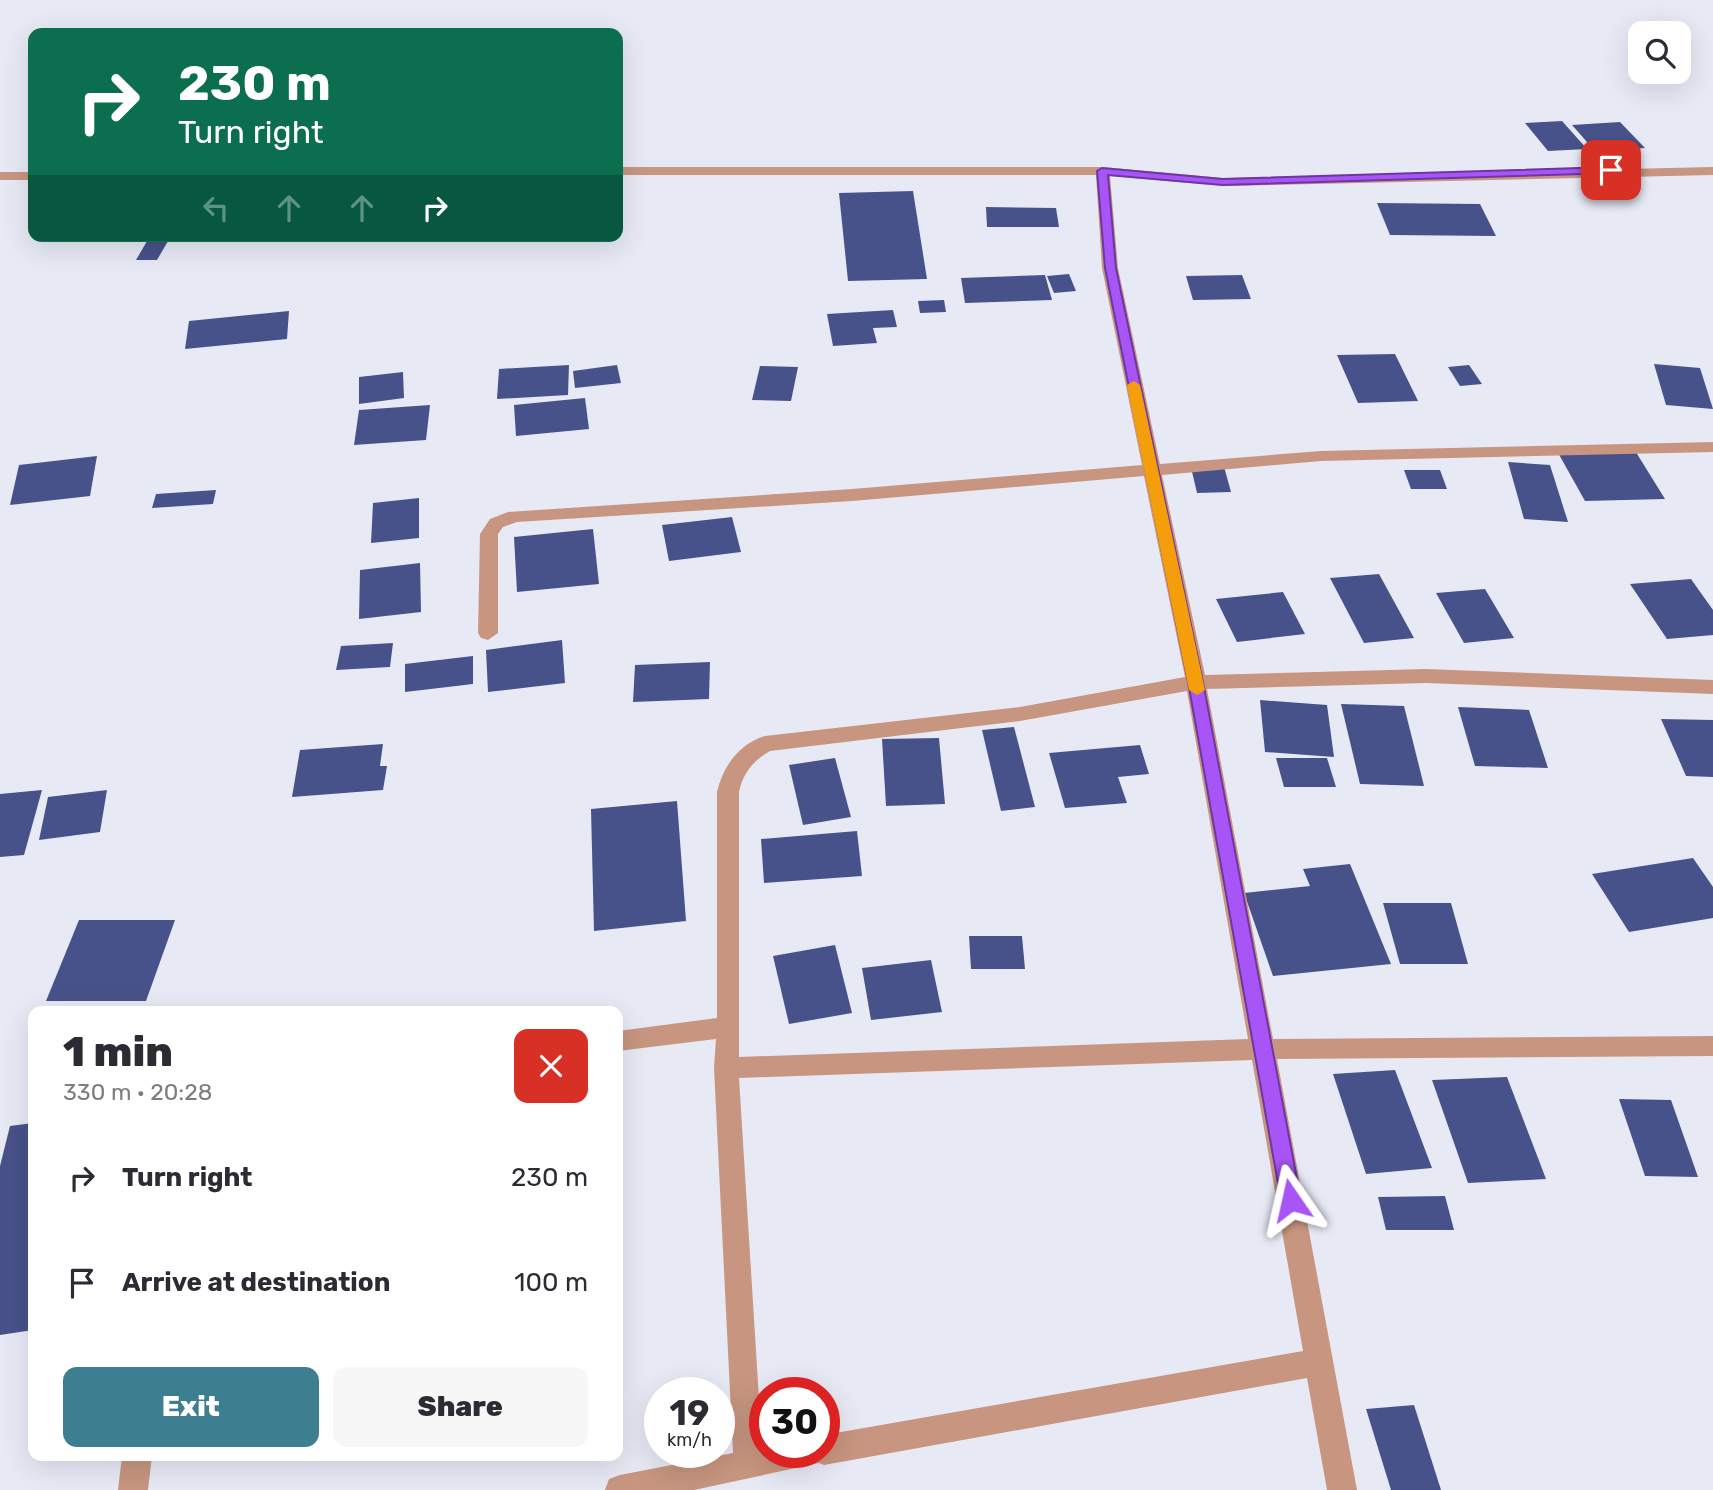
<!DOCTYPE html>
<meta charset="utf-8">
<style>
body{margin:0;font-family:Rubik,sans-serif;background:#f7f7f7;color:#2b2b33;height:100vh;display:flex;flex-direction:column;font-size:26px;white-space:nowrap}
*{box-sizing:border-box;margin:0}
p{font-size:23px;color:#7c7c81}
.icon{flex:none;width:38px;height:38px;fill:none;stroke:currentColor;stroke-width:2;stroke-linecap:round;stroke-linejoin:round}
.map{position:relative;flex:1;overflow:hidden}
.panel{position:absolute;left:28px;top:1006px;width:595px;height:455px;display:flex;flex-direction:column;background:#fff;border-radius:14px;box-shadow:0 7px 28px #0002}
.panel>*{flex:none}
.guide{position:absolute;left:28px;top:28px;width:595px;height:214px;border-radius:14px;box-shadow:0 7px 28px #0002;background:#0b6e4f;color:#fff;overflow:hidden}
.controls{position:absolute;left:1628px;top:21px;display:grid;gap:14px}
.controls a{display:grid;place-items:center;width:63px;height:63px;border-radius:14px;background:#fff;box-shadow:0 7px 28px #0002;font-size:35px}
.speed{position:absolute;left:644px;top:1377px;display:flex;gap:14px;font-size:35px;font-weight:700;text-align:center}
.speed>*{display:grid;place-content:center;width:91px;height:91px;border-radius:50%;background:#fff;box-shadow:0 7px 28px #0002;line-height:1}
.speed small{font-size:18px;font-weight:400}
.speed .limit{border:10px solid #d22;background:#fff;color:#111}
.pin{position:absolute;display:grid;place-items:center;width:60px;height:60px;color:#fff;margin:-30px;border-radius:14px;box-shadow:0 4px 10px #0006}
.me{position:absolute;width:77px;margin:-38px;rotate:349deg;stroke-linejoin:round;filter:drop-shadow(0 0 5px #0008)}
.turn{display:flex;align-items:center;gap:24px;height:147px;padding:0 35px;font-size:32px}
.turn .icon{width:91px;height:91px;stroke-width:2.5}
.turn b{display:block;font-size:49px;line-height:60px}
.lanes{display:flex;align-items:center;height:66px;padding:0 35px;background:#0003;justify-content:center;gap:35px;direction:ltr}
.lanes .off{opacity:.35}
.round{display:grid;place-items:center;flex:none;width:74px;height:74px;border-radius:14px;background:#f7f7f7}
.headline{display:flex;align-items:center;justify-content:space-between;height:119px;padding:0 35px}
h1{font-size:42px;font-weight:800;line-height:52px}
.cta{display:flex;gap:14px;margin-top:auto;padding:14px 35px}
.cta a{flex:1;height:80px;border-radius:14px;background:#3e7e91;color:#fff;font-size:28px;font-weight:800;line-height:80px;text-align:center}
.cta a+a{background:#f7f7f7;color:#2b2b33}
ul{padding:0;list-style:none}
li{display:flex;align-items:center;gap:21px;height:105px;padding:0 35px}
li div{flex:1}
li b{display:block;font-size:26px}
li em{font-style:normal}
.map>svg:first-child{display:block}
</style>
<div class="map">
<svg width="1713" height="1490" viewBox="0 0 1713 1490">
<rect width="100%" height="100%" fill="#e7eaf5"/>
<g fill="#48528a">
<path d="M1562,121L1587,149L1548,151L1525,123Z"/>
<path d="M1620,122L1645,148L1595,151L1572,125Z"/>
<path d="M913,191L927,279L848,281L839,193Z"/>
<path d="M1377,203L1480,204L1496,236L1390,235Z"/>
<path d="M986,207L1056,208L1059,227H987Z"/>
<path d="M150,236H171L157,260H136Z"/>
<path d="M1069,274L1076,291L1054,293L1047,276Z"/>
<path d="M1045,275L1052,300L965,303L961,278Z"/>
<path d="M1242,275L1251,299L1193,300L1186,276Z"/>
<path d="M944,300L946,312L920,313L918,301Z"/>
<path d="M893,310L897,327L873,328L877,343L833,346L827,314Z"/>
<path d="M289,311L287,339L185,349L189,321Z"/>
<path d="M1395,354L1418,401L1358,403L1337,355Z"/>
<path d="M1654,364L1700,368L1713,409L1666,405Z"/>
<path d="M569,365L568,395L497,399L499,369Z"/>
<path d="M617,365L621,383L575,388L573,371Z"/>
<path d="M1469,365L1482,384L1460,386L1448,367Z"/>
<path d="M760,366L798,367L791,401L752,400Z"/>
<path d="M403,372L404,398L359,404V377Z"/>
<path d="M585,398L589,429L516,436L514,405Z"/>
<path d="M430,405L426,440L354,445L359,410Z"/>
<path d="M1634,449L1665,499L1585,501L1557,451Z"/>
<path d="M97,456L90,496L10,505L19,465Z"/>
<path d="M1508,462L1550,465L1568,522L1524,519Z"/>
<path d="M1190,463H1223L1231,492L1197,493Z"/>
<path d="M1404,470H1440L1447,489H1411Z"/>
<path d="M216,490L213,504L152,508L156,494Z"/>
<path d="M419,498V538L371,543L373,503Z"/>
<path d="M732,517L741,552L669,561L662,525Z"/>
<path d="M593,529L599,584L517,592L514,537Z"/>
<path d="M420,563L421,612L359,619L360,570Z"/>
<path d="M1379,574L1414,638L1364,643L1330,578Z"/>
<path d="M1691,579L1713,610V635L1667,639L1630,584Z"/>
<path d="M1485,589L1514,638L1464,643L1436,593Z"/>
<path d="M1283,592L1305,634L1237,642L1216,599Z"/>
<path d="M562,640L565,683L488,692L486,650Z"/>
<path d="M393,643L390,667L336,670L341,646Z"/>
<path d="M473,656V684L405,692V664Z"/>
<path d="M710,662L709,699L633,702L635,665Z"/>
<path d="M1260,700L1327,705L1334,757L1265,752Z"/>
<path d="M1341,704L1404,706L1424,786L1360,784Z"/>
<path d="M1458,707L1529,710L1548,768L1475,766Z"/>
<path d="M1661,719L1713,720V777L1686,776Z"/>
<path d="M1014,727L1035,807L1001,811L982,730Z"/>
<path d="M939,738L945,804L886,806L882,739Z"/>
<path d="M383,744L380,766H387L383,790L292,797L300,750Z"/>
<path d="M1140,745L1149,774L1118,777L1127,803L1065,808L1049,753Z"/>
<path d="M835,758L851,817L803,825L789,765Z"/>
<path d="M1276,758H1327L1336,787H1284Z"/>
<path d="M42,790L24,855L0,857V794Z"/>
<path d="M107,790L100,832L39,840L48,797Z"/>
<path d="M677,801L686,921L594,931L591,809Z"/>
<path d="M857,831L862,876L764,883L761,839Z"/>
<path d="M1693,858L1713,887V918L1629,932L1592,874Z"/>
<path d="M1350,864L1391,964L1273,976L1244,893L1310,886L1303,869Z"/>
<path d="M1383,903H1451L1468,964H1400Z"/>
<path d="M79,920H175L146,1001H46Z"/>
<path d="M969,936H1022L1025,969H971Z"/>
<path d="M835,945L852,1013L789,1024L773,956Z"/>
<path d="M931,960L942,1012L871,1020L862,968Z"/>
<path d="M1395,1070L1432,1168L1366,1174L1333,1074Z"/>
<path d="M1507,1077L1546,1179L1468,1183L1432,1080Z"/>
<path d="M1619,1099L1671,1100L1698,1177L1645,1176Z"/>
<path d="M33,1123V1330L0,1335V1166L10,1126Z"/>
<path d="M1445,1196L1454,1230H1386L1378,1197Z"/>
<path d="M1414,1405L1441,1490H1391L1366,1409Z"/>
</g>
<g fill="none" stroke-linecap="round" stroke-linejoin="round">
<g fill="#c89680" fill-rule="evenodd">
<path d="M618,167H1103L1223,178L1713,167V175L1223,186L1110,176L1118,268L1160,464L1321,451L1713,442V452L1321,461L1162,475L1205,675L1426,669L1713,680V694L1426,683L1207,689L1273,1039L1713,1036V1056L1277,1059L1357,1490H1327L1307,1378L824,1465L819,1463L694,1490H605L609,1479L620,1475L733,1453L714,1068L716,1039L618,1051V1031L717,1018V792C723,766 739,744 765,736L1020,707L1185,677L1144,476L852,501L517,522L503,527L498,534V633L488,640L481,638L478,633L480,534L490,519L508,512L852,489L1142,465L1102,268L1096,175H618ZM1187,691L1248,1039L739,1057V792C743,773 753,761 770,751L1020,721ZM1252,1060L1303,1351L824,1435V1452H765V1446L762,1447L739,1078Z"/>
<rect x="0" y="172" width="33" height="8"/>
<path d="M122,1456H152L148,1490H118Z"/>
</g>
</g>
<path fill="#a855f7" stroke="#6d37a1" stroke-width="2" d="M1611,167L1615,168V173L1223,185L1108,175L1116,268L1203,682L1301,1200L1298,1207L1291,1209L1284,1207L1281,1200L1188,682L1105,268L1097,171L1102,168L1223,179Z"/>
<path fill="#f59e0b" d="M1134,381L1140,385L1205,690L1197,695L1189,690L1127,385Z"/>
</svg>
<div class="controls">
<a><svg class="icon" aria-label="search" viewBox="0 0 24 24"><circle cx="10" cy="10" r="6"/><path d="M15 15l6 6"/></svg></a>
</div>
<div class="speed"><div>19<small>km/h</small></div><div class="limit">30</div></div>
<div class="pin" style="left:1611px;top:170px;background:#d93025"><svg class="icon" aria-label="arrive" viewBox="0 0 24 24"><path d="M6 21V4h12l-3 4 3 4H6"/></svg></div>
<svg class="me" style="left:1291px;top:1200px" viewBox="-20 -20 40 40"><path d="M0-17L14 15 0 8-14 15z" fill="#a855f7" stroke="#fff" stroke-width="4"/></svg>
<div class="guide">
<div class="turn"><svg class="icon" aria-label="right" viewBox="0 0 24 24"><path d="M7 20v-9h11M14 6l5 5-5 5"/></svg><div><b>230 m</b>Turn right</div></div>
<div class="lanes"><svg class="icon off" aria-label="left" viewBox="0 0 24 24"><path d="M17 20v-9H6M10 6l-5 5 5 5"/></svg><svg class="icon off" aria-label="ahead" viewBox="0 0 24 24"><path d="M12 20V5M6 11l6-6 6 6"/></svg><svg class="icon off" aria-label="ahead" viewBox="0 0 24 24"><path d="M12 20V5M6 11l6-6 6 6"/></svg><svg class="icon" aria-label="right" viewBox="0 0 24 24"><path d="M7 20v-9h11M14 6l5 5-5 5"/></svg></div>
</div>
<section class="panel">
<div class="headline"><div><h1>1 min</h1><p>330 m · 20:28</p></div><a class="round" style="background:#d93025;color:#fff"><svg class="icon" aria-label="close" viewBox="0 0 24 24"><path d="M6 6l12 12M18 6L6 18"/></svg></a></div>
<ul>
<li><svg class="icon" aria-label="right" viewBox="0 0 24 24"><path d="M7 20v-9h11M14 6l5 5-5 5"/></svg><div><b>Turn right</b></div><em>230 m</em></li>
<li><svg class="icon" aria-label="arrive" viewBox="0 0 24 24"><path d="M6 21V4h12l-3 4 3 4H6"/></svg><div><b>Arrive at destination</b></div><em>100 m</em></li>
</ul>
<div class="cta"><a>Exit</a><a>Share</a></div>
</section>
</div>
